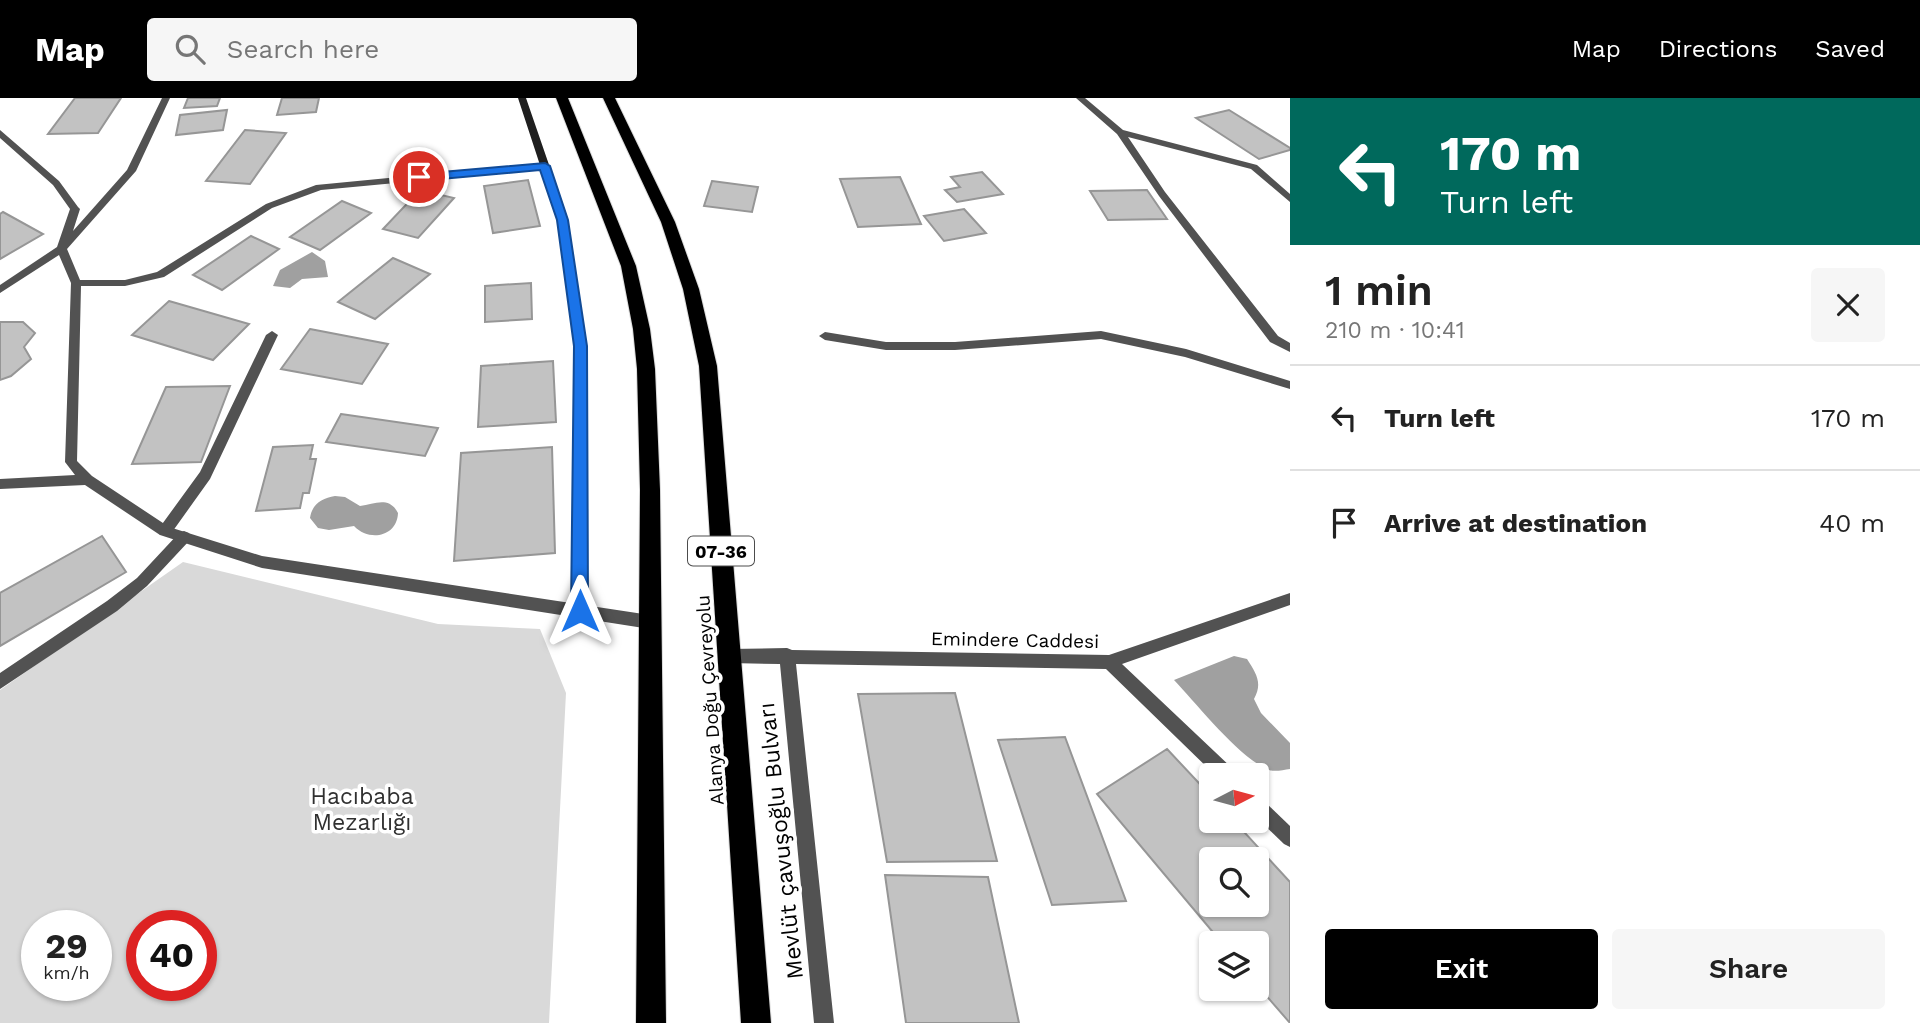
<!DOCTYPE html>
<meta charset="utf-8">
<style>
body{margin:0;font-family:"Work Sans",sans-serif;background:#f6f6f6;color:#222;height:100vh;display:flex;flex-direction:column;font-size:26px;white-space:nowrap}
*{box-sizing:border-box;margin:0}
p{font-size:23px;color:#767676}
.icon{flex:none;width:38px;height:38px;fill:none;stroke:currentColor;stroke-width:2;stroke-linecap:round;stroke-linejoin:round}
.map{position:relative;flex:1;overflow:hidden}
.sheet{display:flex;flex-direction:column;background:#fff;width:630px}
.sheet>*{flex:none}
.top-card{background:#00695c;color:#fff;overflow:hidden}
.needle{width:46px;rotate:84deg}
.buttons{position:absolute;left:1199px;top:665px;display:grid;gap:14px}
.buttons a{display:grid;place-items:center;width:70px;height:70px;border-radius:7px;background:#fff;box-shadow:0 2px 5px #0004;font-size:35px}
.speed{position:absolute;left:21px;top:812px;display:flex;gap:14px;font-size:35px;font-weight:700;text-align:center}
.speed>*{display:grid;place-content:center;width:91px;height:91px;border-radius:50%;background:#fff;box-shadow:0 2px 5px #0004;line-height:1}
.speed small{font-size:18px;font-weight:400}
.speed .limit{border:10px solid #d22;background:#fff;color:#111}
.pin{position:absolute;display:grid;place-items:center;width:60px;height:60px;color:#fff;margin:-30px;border:4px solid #fff;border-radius:50%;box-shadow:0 2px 7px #0007}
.me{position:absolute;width:77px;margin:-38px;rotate:0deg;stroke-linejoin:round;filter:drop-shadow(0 0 5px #0008)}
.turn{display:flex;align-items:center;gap:24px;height:147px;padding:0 35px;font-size:32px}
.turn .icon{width:91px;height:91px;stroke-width:2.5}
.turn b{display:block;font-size:49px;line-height:60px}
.round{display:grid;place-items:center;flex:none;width:74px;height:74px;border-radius:7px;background:#f6f6f6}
.summary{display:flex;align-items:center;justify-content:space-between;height:119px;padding:0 35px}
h1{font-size:42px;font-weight:600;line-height:52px}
.primary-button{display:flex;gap:14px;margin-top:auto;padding:14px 35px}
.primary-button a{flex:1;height:80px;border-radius:7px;background:#000;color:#fff;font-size:28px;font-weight:600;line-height:80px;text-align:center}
.primary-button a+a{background:#f6f6f6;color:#222}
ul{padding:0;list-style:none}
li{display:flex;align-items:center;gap:21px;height:105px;padding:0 35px;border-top:2px solid #e0e0e0}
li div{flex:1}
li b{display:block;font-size:26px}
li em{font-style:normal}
header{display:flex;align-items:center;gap:42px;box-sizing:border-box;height:98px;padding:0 35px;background:#000;color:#fff}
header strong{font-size:33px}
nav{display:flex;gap:38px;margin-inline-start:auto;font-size:24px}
.search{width:490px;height:63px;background:#f6f6f6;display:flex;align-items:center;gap:18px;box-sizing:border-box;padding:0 24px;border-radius:7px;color:#767676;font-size:26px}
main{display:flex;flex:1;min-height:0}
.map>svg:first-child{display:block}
</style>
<header>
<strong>Map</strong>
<div class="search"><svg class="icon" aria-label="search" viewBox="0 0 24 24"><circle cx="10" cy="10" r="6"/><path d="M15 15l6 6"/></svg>Search here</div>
<nav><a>Map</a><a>Directions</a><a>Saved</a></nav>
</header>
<main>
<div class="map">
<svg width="1290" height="925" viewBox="0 0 1290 925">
<rect width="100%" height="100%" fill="#fff"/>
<path fill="#d9d9d9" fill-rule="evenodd" d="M183,464L438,526L540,531L566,595L549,925H0V592ZM37,828H96V887H37ZM142,828H201V887H142Z"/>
<g fill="#a0a0a0">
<path d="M312,154L325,163L328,179L302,181L290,190L273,188L280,172Z"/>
<path d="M335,398L345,399L360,408C375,406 389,398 398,415C397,439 369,444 354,428L329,432L318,430L310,420C312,406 322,400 335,398Z"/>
<path d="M1234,558L1247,561C1256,575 1263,585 1254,601L1261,615L1290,645V671C1283,672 1275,674 1269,672C1239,660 1197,606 1174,582Z"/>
</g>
<g fill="#c2c2c2" stroke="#969696" stroke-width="2" fill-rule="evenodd">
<path d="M75,0H121L98,35L48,36Z"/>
<path d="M188,0H220L217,8L184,10Z"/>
<path d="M282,0H319L316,14L277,17Z"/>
<path d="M227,12L223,32L176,37L180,17Z"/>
<path d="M1229,12L1290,50V52L1259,61L1196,20Z"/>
<path d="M245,32L286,35L250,86L206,83Z"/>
<path d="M982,74L1003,96L957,104L945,92L960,89L951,79Z"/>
<path d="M900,79L921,126L858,129L840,81Z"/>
<path d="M528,82L540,128L493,135L484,88Z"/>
<path d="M712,83L758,89L752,114L704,108Z"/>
<path d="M420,92L454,100L418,140L383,131Z"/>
<path d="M1147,92L1167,121L1108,122L1090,93Z"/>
<path d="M342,103L371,115L320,152L290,139Z"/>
<path d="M964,111L986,135L944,143L924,118Z"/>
<path d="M3,114L43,136L0,161V116Z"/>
<path d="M251,138L279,151L222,192L193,177Z"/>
<path d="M393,160L430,176L375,221L338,204Z"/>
<path d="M531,185L532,221L485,224V188Z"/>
<path d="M169,203L249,226L213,262L132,237Z"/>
<path d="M0,224H23L35,235L24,249L31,261L11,278L0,282Z"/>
<path d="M310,231L388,246L362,286L281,271Z"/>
<path d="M553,263L556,324L478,329L481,268Z"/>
<path d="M230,288L201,364L132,366L166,289Z"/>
<path d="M341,316L438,330L425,358L326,344Z"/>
<path d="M313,347L310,361H316L309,395H303L300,410L256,413L273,349Z"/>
<path d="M552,349L555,455L454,463L461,355Z"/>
<path d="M102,438L126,474L0,548V495Z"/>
<path d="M955,595L997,763L887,764L858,596Z"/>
<path d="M1065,639L1126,803L1052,807L998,642Z"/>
<path d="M1167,651L1211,698V723H1234L1290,784V925L1256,886V845H1222L1097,696ZM1211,761H1256V807H1211Z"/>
<path d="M885,777L988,779L1019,925H906Z"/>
</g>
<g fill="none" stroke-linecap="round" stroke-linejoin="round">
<defs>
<g id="highway">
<path d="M556,0H568L636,168L650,231L655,271L660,392L666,925H636L640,392L637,271L633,231L621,168Z"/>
<path d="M603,0H615L675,124L699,191L717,268L771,925H741L699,268L683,191L661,124Z"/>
</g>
</defs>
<use href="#highway" stroke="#dbdbdb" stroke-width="2"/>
<g fill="#525252" fill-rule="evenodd">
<path d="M272,233L278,237L210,381L170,437H160L158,433L160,429L200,374L266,237Z"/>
<path d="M184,433L189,435L191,439L189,443L147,488L117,513L0,591V575L107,503L137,480L179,435Z"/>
</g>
<g fill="#525252" fill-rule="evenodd">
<path d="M162,0H170L136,73L67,151L80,182H125L157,174L266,106L316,87L545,65L550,68L545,71L321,92L272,110L164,179L125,188H81L77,363L92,378L169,429L262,458L650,517L655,519L657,524L655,529L650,531L262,470L160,437L85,387L0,391V381L75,377L65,364L71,185L59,157L0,195V187L57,149L70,111L53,87L0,40V32L59,83L78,109L80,111L73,133L127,72Z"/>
<path d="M1076,0H1085L1123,32L1257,67L1290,96V104L1251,71L1128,39L1165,94L1278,238L1290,245V254L1270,244L1159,98L1117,36Z"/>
<path d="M1101,233L1186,251L1290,283V291L1185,259L1101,241L955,252H886L825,242L819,238L825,234L886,244H955Z"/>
<path d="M1290,495V507L1122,566L1233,671L1235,677H1215L1106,571L796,566L834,925H814L780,566L729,565L724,563L721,558L724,553L729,551L787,550L792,552L1109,557Z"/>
<path d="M1256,699L1262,701L1290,728V749L1284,746L1256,719Z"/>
</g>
<path fill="#1f1f1f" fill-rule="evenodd" d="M518,0H526L568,122L587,248V513L585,518L580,519L575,518L573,513L575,248L558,122Z"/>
<use href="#highway" fill="#000" fill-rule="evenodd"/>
</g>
<path fill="#1a73e8" stroke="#114b97" stroke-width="2" d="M545,65L550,68L568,122L587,248L588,513L585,519L580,521L574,519L571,513L574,248L557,122L540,72L419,83L414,79L419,76Z"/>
<g text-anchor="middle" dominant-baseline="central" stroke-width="7" stroke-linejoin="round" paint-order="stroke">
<rect fill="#fff" stroke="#4c4c4c" stroke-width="2" x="688" y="438.5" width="66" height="29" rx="5"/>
<g font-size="18" font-weight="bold" fill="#000">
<text x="721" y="453">07-36</text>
</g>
<g font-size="19" fill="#000" stroke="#fff">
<text transform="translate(1015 542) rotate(1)">Emindere Caddesi</text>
<text transform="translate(710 602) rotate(-94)">Alanya Doğu Çevreyolu</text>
</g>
<g font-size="23" fill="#303030" stroke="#fff">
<text x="362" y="698">Hacıbaba<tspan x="362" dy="26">Mezarlığı</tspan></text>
</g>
<g font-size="23" fill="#000" stroke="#fff">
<text transform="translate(781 743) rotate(-96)">Mevlüt çavuşoğlu Bulvarı</text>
</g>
</g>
</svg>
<div class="buttons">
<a><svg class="needle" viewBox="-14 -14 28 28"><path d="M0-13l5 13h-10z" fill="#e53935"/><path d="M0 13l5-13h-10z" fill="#767676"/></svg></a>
<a><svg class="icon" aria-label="search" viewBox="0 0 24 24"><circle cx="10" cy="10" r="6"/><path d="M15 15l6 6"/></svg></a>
<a><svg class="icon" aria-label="layers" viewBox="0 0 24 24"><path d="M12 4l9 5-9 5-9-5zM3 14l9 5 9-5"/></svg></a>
</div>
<div class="speed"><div>29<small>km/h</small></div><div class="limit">40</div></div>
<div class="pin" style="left:419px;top:79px;background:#d93025"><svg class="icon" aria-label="arrive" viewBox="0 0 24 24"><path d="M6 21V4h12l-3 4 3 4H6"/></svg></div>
<svg class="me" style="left:580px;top:513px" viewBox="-20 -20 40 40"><path d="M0-17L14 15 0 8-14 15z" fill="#1a73e8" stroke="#fff" stroke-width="4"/></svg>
</div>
<section class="sheet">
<div class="top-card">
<div class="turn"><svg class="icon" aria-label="left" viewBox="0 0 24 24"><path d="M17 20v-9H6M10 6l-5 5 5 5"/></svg><div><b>170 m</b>Turn left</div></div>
</div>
<div class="summary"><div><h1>1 min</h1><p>210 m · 10:41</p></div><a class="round"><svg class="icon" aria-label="close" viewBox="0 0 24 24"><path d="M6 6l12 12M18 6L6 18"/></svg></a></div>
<ul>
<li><svg class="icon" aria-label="left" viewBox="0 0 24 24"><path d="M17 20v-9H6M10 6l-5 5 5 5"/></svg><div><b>Turn left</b></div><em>170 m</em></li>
<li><svg class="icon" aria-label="arrive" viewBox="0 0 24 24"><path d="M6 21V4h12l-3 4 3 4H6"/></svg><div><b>Arrive at destination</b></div><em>40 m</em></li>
</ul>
<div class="primary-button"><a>Exit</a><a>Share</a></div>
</section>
</main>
